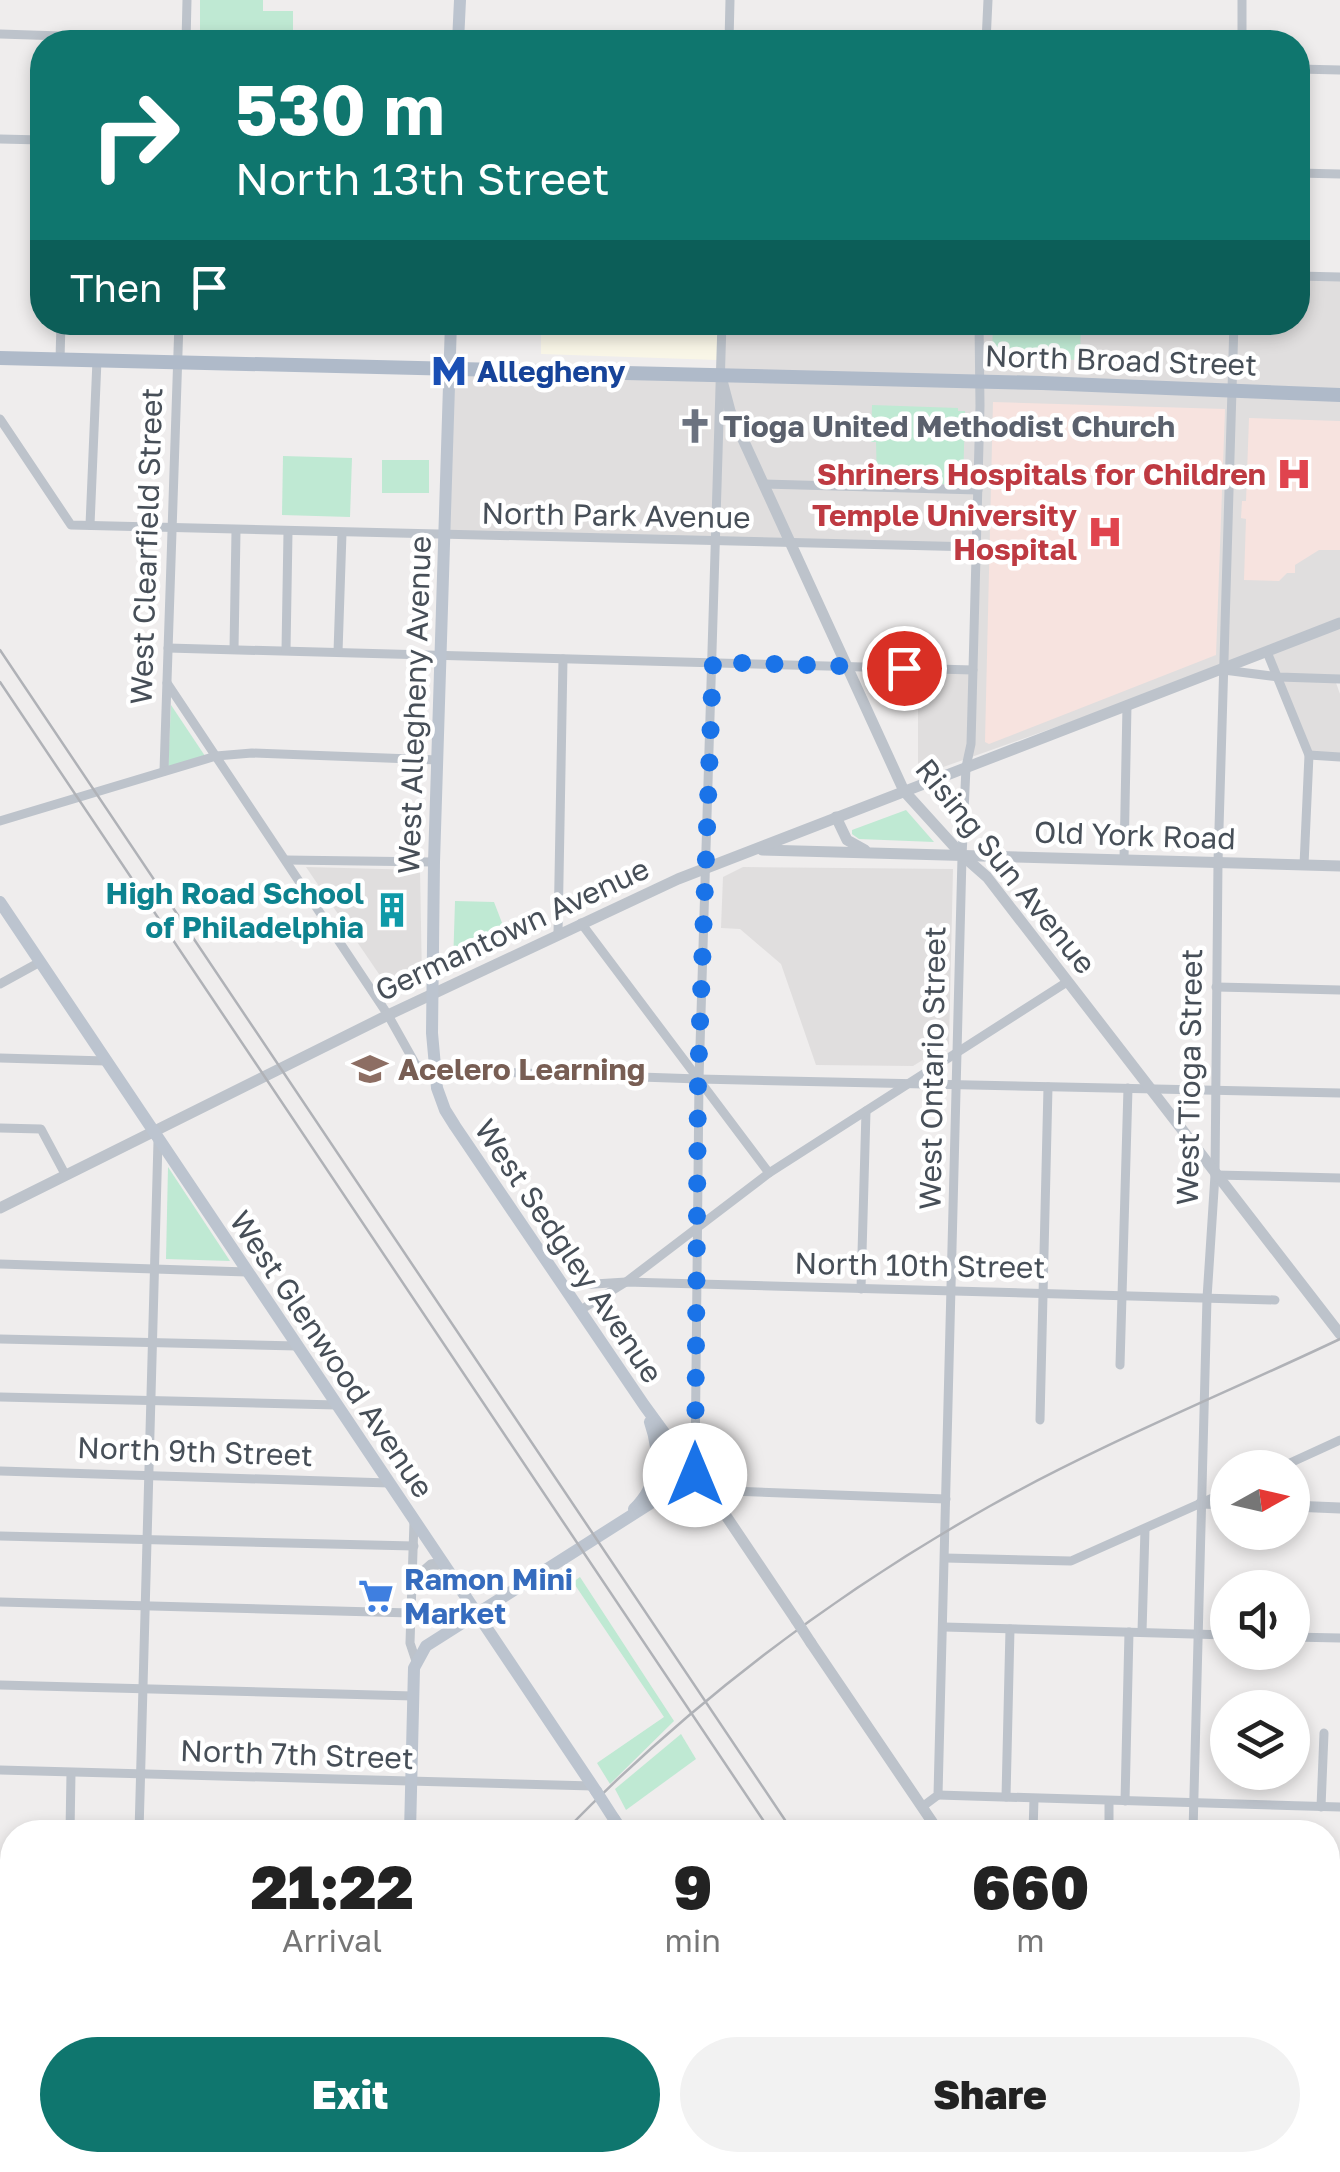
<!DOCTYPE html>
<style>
body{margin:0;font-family:"Golos Text",sans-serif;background:#f2f2f2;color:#222;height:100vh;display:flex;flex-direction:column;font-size:38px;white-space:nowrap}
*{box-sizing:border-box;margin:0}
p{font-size:32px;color:#767676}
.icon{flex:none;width:55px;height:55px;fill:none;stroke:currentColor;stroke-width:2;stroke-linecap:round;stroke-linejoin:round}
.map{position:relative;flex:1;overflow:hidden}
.drawer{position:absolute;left:0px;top:1820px;width:1340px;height:352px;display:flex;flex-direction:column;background:#fff;border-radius:40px 40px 0 0;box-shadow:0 5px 15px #0003}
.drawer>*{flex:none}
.guide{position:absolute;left:30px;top:30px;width:1280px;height:305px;border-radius:40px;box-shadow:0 5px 15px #0003;background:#0f766e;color:#fff;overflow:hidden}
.needle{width:65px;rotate:82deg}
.buttons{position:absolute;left:1210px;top:1450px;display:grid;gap:20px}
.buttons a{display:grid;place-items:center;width:100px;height:100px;border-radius:50%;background:#fff;box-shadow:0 5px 15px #0003;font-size:50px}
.pin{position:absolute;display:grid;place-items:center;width:85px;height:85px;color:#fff;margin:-42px;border:5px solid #fff;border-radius:50%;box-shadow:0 2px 10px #0007}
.me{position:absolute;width:110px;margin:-55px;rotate:0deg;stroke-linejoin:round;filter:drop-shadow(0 0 8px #0008)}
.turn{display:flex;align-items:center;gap:35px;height:210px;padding:0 40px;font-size:45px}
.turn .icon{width:130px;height:130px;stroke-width:2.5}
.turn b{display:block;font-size:70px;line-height:85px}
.then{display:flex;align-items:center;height:95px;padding:0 40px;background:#0003;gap:20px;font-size:38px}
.eta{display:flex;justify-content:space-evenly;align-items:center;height:170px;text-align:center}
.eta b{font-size:60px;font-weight:800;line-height:70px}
.primary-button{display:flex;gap:20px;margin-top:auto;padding:20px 40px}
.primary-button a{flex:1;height:115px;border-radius:60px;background:#0f766e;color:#fff;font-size:40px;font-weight:800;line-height:115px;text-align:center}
.primary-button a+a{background:#f2f2f2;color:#222}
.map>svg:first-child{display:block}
</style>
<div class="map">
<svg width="1340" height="2172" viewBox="0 0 1340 2172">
<rect width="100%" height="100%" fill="#efeded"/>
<path fill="#f9f6e7" d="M541,323H717V360L541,354Z"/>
<g fill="#e0dede">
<path d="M1298,276L1340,277V679L1335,680L1340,694V757L1309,755L1267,652L918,776V668L972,669L975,547L444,536L450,370L720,377L722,323L1298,322Z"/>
<path d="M306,867L420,870L422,982L394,996Z"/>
<path d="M743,867L953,869L949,1044L913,1066L816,1065L781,964L740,929L721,928L723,877Z"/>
<path d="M0,1999L12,2000V2154L0,2153Z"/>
</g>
<g fill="#f7e3df">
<path d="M993,402L1225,409L1216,655L989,744L985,742Z"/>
<path d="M1249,418L1340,421V550H1319L1295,565V573H1287L1279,581L1244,580L1246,519L1241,518L1242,501H1246Z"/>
</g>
<g fill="#bfe9d3">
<path d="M200,0H263V11H293V42H200Z"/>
<path d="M993,323H1081L1080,360L992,357Z"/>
<path d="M872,405L958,408V411H965L963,485L877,482L876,442H871Z"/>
<path d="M283,456L352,458L350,517L282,515Z"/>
<rect x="382" y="460" width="47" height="33"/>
<path d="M171,705L205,756L168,768Z"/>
<path d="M906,810L934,842L859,839L852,834V830Z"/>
<path d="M455,901L494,902L509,941L453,966Z"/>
<path d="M168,1167L230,1261L166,1259Z"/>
<path d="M580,1577L674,1721L610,1784L597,1763L664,1717L573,1582Z"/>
<path d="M681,1734L696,1759L626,1810L615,1789Z"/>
</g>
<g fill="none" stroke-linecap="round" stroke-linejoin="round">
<g stroke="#bdc3cb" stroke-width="9">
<path d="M0,34L186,40"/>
<path d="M186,42L187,0"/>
<path d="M729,42L730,0"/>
<path d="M986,42L988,0"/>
<path d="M1242,42V0"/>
<path d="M1298,69L1340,70"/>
<path d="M0,139L42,140"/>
<path d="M1298,173L1340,174"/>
<path d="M1298,276L1340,277"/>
<path d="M60,360L61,322"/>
<path d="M0,419L71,525L976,547"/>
<path d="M764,484L978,490"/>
<path d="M90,525L97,360"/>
<path d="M168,648L973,670"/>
<path d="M234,649L236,531"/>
<path d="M286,650L288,532"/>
<path d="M338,652L342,533"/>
<path d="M1267,652L1309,755L1304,865"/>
<path d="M1224,670L1279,677L1340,679"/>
<path d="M167,683L388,1015L416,1065L435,1070L699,1079L1340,1093"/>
<path d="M1309,755L1340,757"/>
<path d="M164,771L179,322"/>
<path d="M0,821L216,756L252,753L438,760"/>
<path d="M1124,859L1127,705"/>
<path d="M286,860L434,862"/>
<path d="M581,923L769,1173"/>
<path d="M558,933L563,659"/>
<path d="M0,984L40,962"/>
<path d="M1216,987L1340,990"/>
<path d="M0,1058L106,1061"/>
<path d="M0,1128L41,1129L65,1174"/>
<path d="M1215,1175L1340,1178"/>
<path d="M0,1264L247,1272"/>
<path d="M563,1286L626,1282L1275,1300"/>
<path d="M861,1289L866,1111"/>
<path d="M579,1311L626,1282L769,1173L1067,982"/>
<path d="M0,1339L297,1346"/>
<path d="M1120,1365L1128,1088"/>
<path d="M0,1397L337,1405"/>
<path d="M1040,1420L1048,1087"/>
<path d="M1279,1468L1340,1440"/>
<path d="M0,1471L389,1483"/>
<path d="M695,1472L699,1079L722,322"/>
<path d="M676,1489L946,1499"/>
<path d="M414,1521L410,1643L416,1661"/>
<path d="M0,1536L414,1546"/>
<path d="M945,1558L1071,1561L1228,1491"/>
<path d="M0,1602L411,1613"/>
<path d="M944,1627L1228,1635"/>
<path d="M1142,1632L1145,1529"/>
<path d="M1292,1637L1340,1638"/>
<path d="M0,1685L413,1696"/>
<path d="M0,1770L593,1786"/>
<path d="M938,1795L1340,1807"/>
<path d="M1006,1797L1010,1629"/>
<path d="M1125,1801L1129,1632"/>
<path d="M922,1807L938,1795L962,857L966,767L971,744L980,406L979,322"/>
<path d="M1321,1807L1324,1733"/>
<path d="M70,1832L71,1773"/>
<path d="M139,1832L158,1141"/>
<path d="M1033,1832L1034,1799"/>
<path d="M1109,1832V1801"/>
<path d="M1193,1832L1207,1298L1215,1175L1218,862L1234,322"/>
<path d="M0,1879L12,1880"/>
<path d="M1328,1915L1340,1916"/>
<path d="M1328,2153H1340"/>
<path d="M0,2160L128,2164"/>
<path d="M616,2172V2160"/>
<path d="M673,2172V2160"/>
<path d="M761,2172L762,2160"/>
<path d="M872,2172L890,2160"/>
<path d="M1184,2172V2160"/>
</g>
<g stroke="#bdc3cb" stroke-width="11">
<path d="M721,377L730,411L904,791L962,855L987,877L1340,1334"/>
<path d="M836,817L847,840L865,850"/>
<path d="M762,850L1340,866"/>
<path d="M0,1208L388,1015L678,879L1340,623"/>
<path d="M695,1475L710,1492L796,1620"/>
<path d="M1201,1503L1228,1504"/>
<path d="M1292,1506L1340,1508"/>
<path d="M414,1580L431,1565L443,1563"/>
<path d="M811,1643L939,1832"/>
<path d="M0,1988L12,1989"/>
<path d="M1328,2025H1340"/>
<path d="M1157,2160L1164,2172"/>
</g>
<g stroke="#bcc4cf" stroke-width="12">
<path d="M458,42L460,0"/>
<path d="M0,902L596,1791"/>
<path d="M634,1509C660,1483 661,1454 650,1422"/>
<path d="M614,1819L623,1832"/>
<path d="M410,1832L414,1668L426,1646L695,1475L644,1405L455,1126L445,1110L437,1088L432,1033L434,862L451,322"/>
<path d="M844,2160L852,2172"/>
<path d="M401,2172V2160"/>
</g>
<path stroke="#afbac9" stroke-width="14" d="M0,358L1042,383L1340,395"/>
<g stroke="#b0b2b7" stroke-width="2.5">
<path d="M0,650L793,1832"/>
<path d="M0,682L771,1832"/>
<path d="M564,1832C689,1704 834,1594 990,1506C1103,1443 1224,1394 1340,1339"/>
<path d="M982,2160L990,2172"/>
<path d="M1005,2160L1014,2172"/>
<path d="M321,2172L327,2160"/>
</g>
<path stroke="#bdc3cb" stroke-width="11" d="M796,1620L811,1643"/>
<path stroke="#bcc4cf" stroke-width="12" d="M596,1791L614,1819"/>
</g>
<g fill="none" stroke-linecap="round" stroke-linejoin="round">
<path stroke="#1a73e8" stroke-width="18" stroke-dasharray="0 32.4" d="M695,1475L698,1079L713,662L904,668"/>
</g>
<defs>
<symbol id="metro-bare" viewBox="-9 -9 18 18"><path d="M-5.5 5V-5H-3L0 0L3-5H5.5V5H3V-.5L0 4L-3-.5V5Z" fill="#1a4fb4" stroke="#fff" stroke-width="2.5" paint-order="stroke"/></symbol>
<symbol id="church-bare" viewBox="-9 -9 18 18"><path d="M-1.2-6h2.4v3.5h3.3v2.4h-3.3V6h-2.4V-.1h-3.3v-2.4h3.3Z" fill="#6b7280" stroke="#fff" stroke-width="2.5" paint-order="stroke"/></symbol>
<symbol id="hospital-bare" viewBox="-9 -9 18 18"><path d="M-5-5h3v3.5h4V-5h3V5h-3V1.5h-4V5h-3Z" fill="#e0444e" stroke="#fff" stroke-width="2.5" paint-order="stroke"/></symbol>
<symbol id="building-bare" viewBox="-9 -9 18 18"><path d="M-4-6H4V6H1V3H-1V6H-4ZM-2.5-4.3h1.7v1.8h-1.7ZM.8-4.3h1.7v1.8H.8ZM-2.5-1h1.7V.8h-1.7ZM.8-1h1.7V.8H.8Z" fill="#0f9aa8" stroke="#fff" stroke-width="2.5" paint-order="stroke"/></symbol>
<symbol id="school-bare" viewBox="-9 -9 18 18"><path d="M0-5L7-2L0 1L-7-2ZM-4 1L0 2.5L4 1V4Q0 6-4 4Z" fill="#8d6e63" stroke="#fff" stroke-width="2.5" paint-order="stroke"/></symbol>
<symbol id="supermarket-bare" viewBox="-9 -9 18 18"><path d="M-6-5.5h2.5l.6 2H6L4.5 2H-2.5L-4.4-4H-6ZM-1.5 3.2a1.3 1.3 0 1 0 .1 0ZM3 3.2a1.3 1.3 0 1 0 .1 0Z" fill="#3f7fe0" stroke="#fff" stroke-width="2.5" paint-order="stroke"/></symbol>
</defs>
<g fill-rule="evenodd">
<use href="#metro-bare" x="424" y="346" width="50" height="50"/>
<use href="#church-bare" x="670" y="401" width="50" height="50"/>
<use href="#hospital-bare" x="1269" y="449" width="50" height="50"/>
<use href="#hospital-bare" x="1080" y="507" width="50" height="50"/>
<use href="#building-bare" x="367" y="885" width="50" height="50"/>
<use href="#school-bare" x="345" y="1044" width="50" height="50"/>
<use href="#supermarket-bare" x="351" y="1571" width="50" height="50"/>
</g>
<g text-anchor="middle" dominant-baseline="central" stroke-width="9" stroke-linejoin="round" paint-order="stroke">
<g font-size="30" fill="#474f58" stroke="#fff">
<text transform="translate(1121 360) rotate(2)">North Broad Street</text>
<text transform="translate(616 515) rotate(1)">North Park Avenue</text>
<text transform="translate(146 546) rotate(-88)">West Clearfield Street</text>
<text transform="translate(414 705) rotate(-88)">West Allegheny Avenue</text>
<text transform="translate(1135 835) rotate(2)">Old York Road</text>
<text transform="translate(1006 866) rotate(51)">Rising Sun Avenue</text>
<text transform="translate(512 929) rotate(-25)">Germantown Avenue</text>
<text transform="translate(932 1068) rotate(-89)">West Ontario Street</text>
<text transform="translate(1189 1077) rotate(-89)">West Tioga Street</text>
<text transform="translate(569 1251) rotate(56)">West Sedgley Avenue</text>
<text transform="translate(920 1265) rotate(1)">North 10th Street</text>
<text transform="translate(332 1354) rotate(56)">West Glenwood Avenue</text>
<text transform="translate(195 1451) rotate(2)">North 9th Street</text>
<text transform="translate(297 1754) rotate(2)">North 7th Street</text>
</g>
<g font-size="30" font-weight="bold" fill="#164399" stroke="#fff" text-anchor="start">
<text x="477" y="371">Allegheny</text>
</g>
<g font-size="30" font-weight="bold" fill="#5b616d" stroke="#fff" text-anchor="start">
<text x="723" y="426">Tioga United Methodist Church</text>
</g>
<g font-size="30" font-weight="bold" fill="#be3a42" stroke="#fff" text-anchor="end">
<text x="1266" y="474">Shriners Hospitals for Children</text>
<text x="1077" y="515">Temple University<tspan x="1077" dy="34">Hospital</tspan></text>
</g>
<g font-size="30" font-weight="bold" fill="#0d838f" stroke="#fff" text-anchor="end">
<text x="364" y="893">High Road School<tspan x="364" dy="34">of Philadelphia</tspan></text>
</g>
<g font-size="30" font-weight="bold" fill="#785e54" stroke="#fff" text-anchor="start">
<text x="398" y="1069">Acelero Learning</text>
</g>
<g font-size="30" font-weight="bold" fill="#366cbe" stroke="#fff" text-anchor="start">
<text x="404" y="1579">Ramon Mini<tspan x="404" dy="34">Market</tspan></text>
</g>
</g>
</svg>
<div class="buttons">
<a><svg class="needle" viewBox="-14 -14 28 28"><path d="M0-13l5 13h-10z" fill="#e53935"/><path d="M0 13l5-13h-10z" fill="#767676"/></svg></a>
<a><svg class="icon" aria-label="sound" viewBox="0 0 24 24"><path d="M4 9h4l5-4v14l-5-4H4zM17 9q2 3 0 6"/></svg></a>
<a><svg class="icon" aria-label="layers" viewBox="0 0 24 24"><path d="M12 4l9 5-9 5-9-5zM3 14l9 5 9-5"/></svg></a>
</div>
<div class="pin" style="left:904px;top:668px;background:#d93025"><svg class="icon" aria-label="arrive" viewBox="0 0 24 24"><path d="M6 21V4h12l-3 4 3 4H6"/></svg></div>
<svg class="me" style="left:695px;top:1475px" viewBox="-20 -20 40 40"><circle r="19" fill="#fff"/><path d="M0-13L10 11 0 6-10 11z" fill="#1a73e8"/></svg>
<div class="guide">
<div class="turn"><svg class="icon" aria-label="right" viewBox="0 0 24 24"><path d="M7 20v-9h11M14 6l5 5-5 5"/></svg><div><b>530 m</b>North 13th Street</div></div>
<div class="then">Then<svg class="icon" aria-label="arrive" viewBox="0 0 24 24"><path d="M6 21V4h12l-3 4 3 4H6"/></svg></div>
</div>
<section class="drawer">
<div class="eta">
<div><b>21:22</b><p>Arrival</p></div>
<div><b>9</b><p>min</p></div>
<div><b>660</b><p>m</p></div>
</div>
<div class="primary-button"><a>Exit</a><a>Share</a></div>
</section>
</div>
